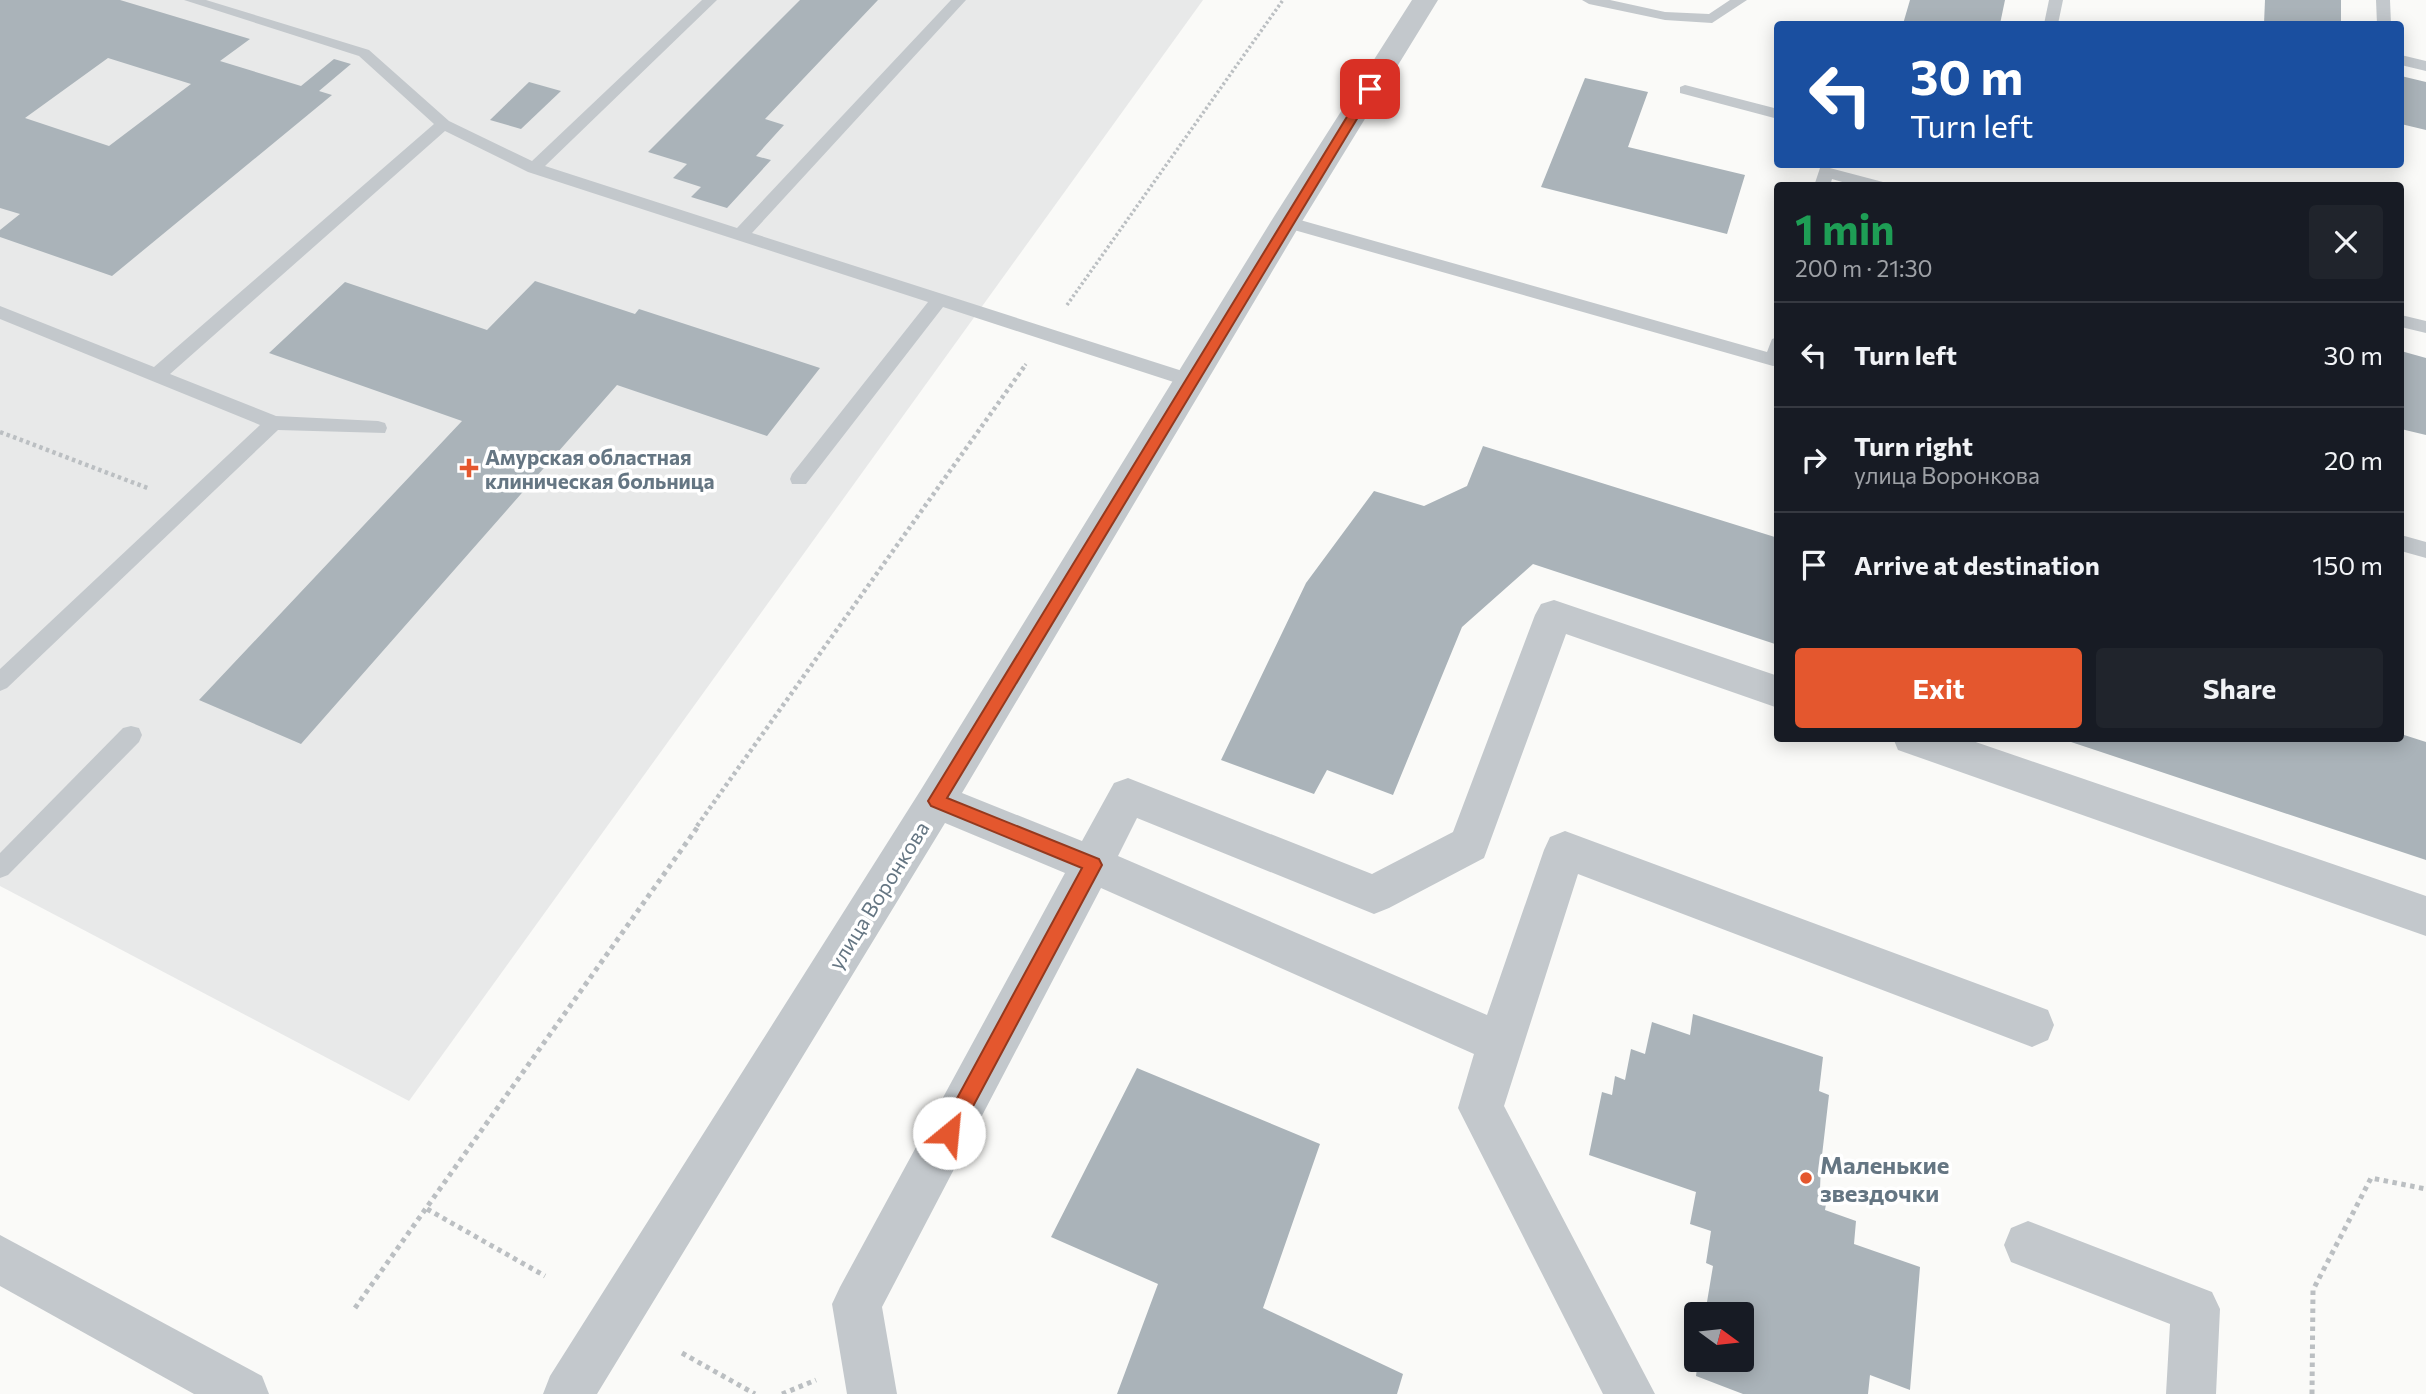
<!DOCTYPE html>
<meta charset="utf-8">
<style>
body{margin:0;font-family:Commissioner,sans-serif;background:#20242c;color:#f1f3f6;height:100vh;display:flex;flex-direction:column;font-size:26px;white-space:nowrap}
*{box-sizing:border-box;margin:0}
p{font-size:23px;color:#9ea1a6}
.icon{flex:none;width:38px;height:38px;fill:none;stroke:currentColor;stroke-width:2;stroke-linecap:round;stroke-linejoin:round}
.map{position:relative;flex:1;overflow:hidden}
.side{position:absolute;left:1774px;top:182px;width:630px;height:560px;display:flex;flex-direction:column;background:#171b24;border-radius:7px;box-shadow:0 4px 18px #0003}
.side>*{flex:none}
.banner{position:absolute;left:1774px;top:21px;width:630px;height:147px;border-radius:7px;box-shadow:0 4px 18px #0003;background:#1a4fa0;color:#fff;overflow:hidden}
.needle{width:46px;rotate:105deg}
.controls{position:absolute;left:1684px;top:1302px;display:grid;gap:14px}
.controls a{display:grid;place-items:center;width:70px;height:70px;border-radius:7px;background:#171b24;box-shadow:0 4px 18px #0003;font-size:35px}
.pin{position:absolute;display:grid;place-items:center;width:60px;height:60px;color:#fff;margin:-30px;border-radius:14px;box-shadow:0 4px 10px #0006}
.me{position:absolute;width:77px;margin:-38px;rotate:28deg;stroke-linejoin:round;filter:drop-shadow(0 0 5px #0008)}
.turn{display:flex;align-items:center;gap:24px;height:147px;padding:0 21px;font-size:32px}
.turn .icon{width:91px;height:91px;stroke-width:2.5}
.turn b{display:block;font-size:49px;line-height:60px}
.round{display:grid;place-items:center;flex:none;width:74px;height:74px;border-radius:7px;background:#20242c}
.summary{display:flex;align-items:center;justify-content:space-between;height:119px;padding:0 21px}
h1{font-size:42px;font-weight:700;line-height:52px;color:#1e9e55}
.primary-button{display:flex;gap:14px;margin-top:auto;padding:14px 21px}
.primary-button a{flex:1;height:80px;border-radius:7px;background:#e4572e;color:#fff;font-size:28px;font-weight:700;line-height:80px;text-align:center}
.primary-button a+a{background:#20242c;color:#f1f3f6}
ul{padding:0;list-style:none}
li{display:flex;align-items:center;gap:21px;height:105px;padding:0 21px;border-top:2px solid #363941}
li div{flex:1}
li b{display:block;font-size:26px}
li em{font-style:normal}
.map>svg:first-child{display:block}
</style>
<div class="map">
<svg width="2426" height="1394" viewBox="0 0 2426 1394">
<rect width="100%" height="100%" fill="#fafaf8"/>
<path fill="#e8e9e9" d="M0,0H1203L409,1101L0,886Z"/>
<g fill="#aab3b9" fill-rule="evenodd">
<path d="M0,0H120L250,39L220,61L301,86L334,59L351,64L319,91L332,95L112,276L0,237V230L20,214L0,208ZM108,58L191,84L109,146L25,118Z"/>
<path d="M800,0H878L765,119L784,125L756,156L771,160L727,208L691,197L701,187L673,178L687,164L648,152Z"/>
<path d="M1910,0H2005L2000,24H1903Z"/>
<path d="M2265,0H2341V24H2264Z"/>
<path d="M2401,76L2426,82V130L2401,124Z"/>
<path d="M1585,78L1648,92L1628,147L1745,175L1727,234L1541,187Z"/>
<path d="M529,82L561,91L521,129L490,120Z"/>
<path d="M535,281L635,314L639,309L820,368L767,436L617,385L301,744L199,700L462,421L269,353L345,282L487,330Z"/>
<path d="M2401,351L2426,358V435L2401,429Z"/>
<path d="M1483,446L1778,538V645L1533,564L1462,627L1393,795L1327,770L1314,794L1221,760L1306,583L1374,491L1424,506L1467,486Z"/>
<path d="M2401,734L2426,742V860L2062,739L2401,738Z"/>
<path d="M1693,1014L1823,1057L1819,1091L1829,1095L1821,1164L1820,1189L1828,1192L1825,1210L1856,1221L1854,1244L1920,1267L1910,1390L1870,1375L1868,1394H1743L1696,1376L1698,1360H1741V1314H1705L1713,1266L1706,1263L1711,1231L1690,1224L1696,1192L1589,1155L1602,1092L1612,1095L1615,1076L1625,1080L1631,1049L1645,1054L1652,1022L1690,1035Z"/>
<path d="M1137,1068L1320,1144L1263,1308L1403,1374L1397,1394H1117L1158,1284L1051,1237Z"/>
</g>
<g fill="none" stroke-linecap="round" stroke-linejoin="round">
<g stroke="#bbbfc2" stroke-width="3.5" stroke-dasharray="2.5 2.5" stroke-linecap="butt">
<path d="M1067,305L1283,0"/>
<path d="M1022,369L1026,364"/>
</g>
<g stroke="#bbbfc2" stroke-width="4.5" stroke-dasharray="3.5 3.5" stroke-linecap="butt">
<path d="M0,432L150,489"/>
<path d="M697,826L1024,367"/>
</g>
<g stroke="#bbbfc2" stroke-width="5" stroke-dasharray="4.5 4.5" stroke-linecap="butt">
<path d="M427,1209L545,1276"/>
<path d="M355,1308L699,825"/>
<path d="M682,1353L755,1394"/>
<path d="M782,1394L816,1380"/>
<path d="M2312,1394L2313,1290L2371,1178L2426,1189"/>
</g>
<g fill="#c3c8cc" fill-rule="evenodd">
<path d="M184,0H206L369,50L449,121L532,161L702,0H717L545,166L737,228L951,0H966L752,233L1198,376L1201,381L1192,388L943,307L806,484H792L790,479L792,474L928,302L528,172L445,131L170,374L276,416L378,421L385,423L387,428L385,433L278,430L7,688L0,691V669L260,425L0,319V306L154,367L434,124L359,56Z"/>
<path d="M1582,0H1610L1665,12L1709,14L1730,0H1747L1712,23L1665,20L1589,4Z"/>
<path d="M2049,0H2063L2058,24H2044Z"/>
<path d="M2376,0H2390L2391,24H2377Z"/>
<path d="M2401,55L2426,61V71L2401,65Z"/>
<path d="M1685,85L1778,109V119L1680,93V87Z"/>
<path d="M1826,167L1883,182L1885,186H1856L1832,179L1830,186H1814L1820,168Z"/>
<path d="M1286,216L1767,352L1772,339L1778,337V365L1773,366L1280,226L1278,222Z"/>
<path d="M2401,315L2426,321V333L2401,327Z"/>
<path d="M2401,535L2426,542V558L2401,551Z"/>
<path d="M131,726L139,728L142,735L139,742L8,875L0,878V853L123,728Z"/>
</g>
<g fill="#c3c8cc" fill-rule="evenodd">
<path d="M1412,0H1438L1301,223L962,793L1082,841L1114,783L1128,778L1372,874L1453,832L1535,615L1541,604L1554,600L1778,676V708L1566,634L1484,858L1389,908L1374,914L1137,818L1118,856L1487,1015L1544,850L1550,837L1565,831L2048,1010L2054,1025L2048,1040L2032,1047L1578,874L1504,1106L1655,1394H1603L1458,1108L1474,1054L1101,888L882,1307L897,1394H847L832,1304L840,1287L1065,873L945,823L597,1394H543L550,1376L922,788L1275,215Z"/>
<path d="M1893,738H1964L2426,896V936L1898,750Z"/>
<path d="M2028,1221L2212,1292L2220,1309L2216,1394H2166L2170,1324L2011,1262L2004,1245L2011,1228Z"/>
<path d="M0,1235L262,1376L269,1394H194L0,1286Z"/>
</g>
</g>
<path fill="#e4572e" stroke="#94391e" stroke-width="2" d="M1370,85L1375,89L947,798L1099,859L1102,865L955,1140L949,1143L942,1140L939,1133L942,1126L1082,868L931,806L928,801L1364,89Z"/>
<g fill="#e4572e" stroke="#fff" stroke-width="2.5">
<path d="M465.5 457.5h7v7h7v7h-7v7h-7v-7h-7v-7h7z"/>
<circle cx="1806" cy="1178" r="7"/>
</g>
<g text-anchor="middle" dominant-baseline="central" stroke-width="7" stroke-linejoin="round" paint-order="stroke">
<g font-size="21" font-weight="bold" fill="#657683" stroke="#fff" text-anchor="start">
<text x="485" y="456">Амурская областная<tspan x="485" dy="24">клиническая больница</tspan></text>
</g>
<g font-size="21" fill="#657683" stroke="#fff">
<text transform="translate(878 895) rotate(-58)">улица Воронкова</text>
</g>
<g font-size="24" font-weight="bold" fill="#657683" stroke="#fff" text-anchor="start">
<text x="1820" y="1164">Маленькие<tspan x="1820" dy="28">звездочки</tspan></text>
</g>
</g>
</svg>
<div class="controls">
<a><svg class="needle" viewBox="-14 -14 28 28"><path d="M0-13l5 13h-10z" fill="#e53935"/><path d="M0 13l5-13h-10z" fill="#9ea1a6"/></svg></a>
</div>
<div class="pin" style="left:1370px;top:89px;background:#d93025"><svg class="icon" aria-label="arrive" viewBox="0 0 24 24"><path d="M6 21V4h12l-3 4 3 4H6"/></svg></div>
<svg class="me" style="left:949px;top:1133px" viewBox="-20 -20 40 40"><circle r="19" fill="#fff"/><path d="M0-13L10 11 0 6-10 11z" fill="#e4572e"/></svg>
<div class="banner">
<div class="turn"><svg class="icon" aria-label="left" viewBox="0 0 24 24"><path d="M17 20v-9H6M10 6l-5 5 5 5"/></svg><div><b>30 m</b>Turn left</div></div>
</div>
<section class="side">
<div class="summary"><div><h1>1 min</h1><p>200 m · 21:30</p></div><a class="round"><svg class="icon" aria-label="close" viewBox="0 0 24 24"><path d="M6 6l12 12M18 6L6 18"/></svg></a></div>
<ul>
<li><svg class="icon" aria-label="left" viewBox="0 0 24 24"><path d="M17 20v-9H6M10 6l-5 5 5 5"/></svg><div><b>Turn left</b></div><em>30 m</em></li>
<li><svg class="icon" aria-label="right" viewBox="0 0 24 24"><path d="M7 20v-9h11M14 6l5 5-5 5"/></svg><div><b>Turn right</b><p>улица Воронкова</p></div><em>20 m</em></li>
<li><svg class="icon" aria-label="arrive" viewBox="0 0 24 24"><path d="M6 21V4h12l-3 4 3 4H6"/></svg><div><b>Arrive at destination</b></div><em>150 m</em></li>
</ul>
<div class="primary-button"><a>Exit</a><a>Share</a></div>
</section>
</div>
